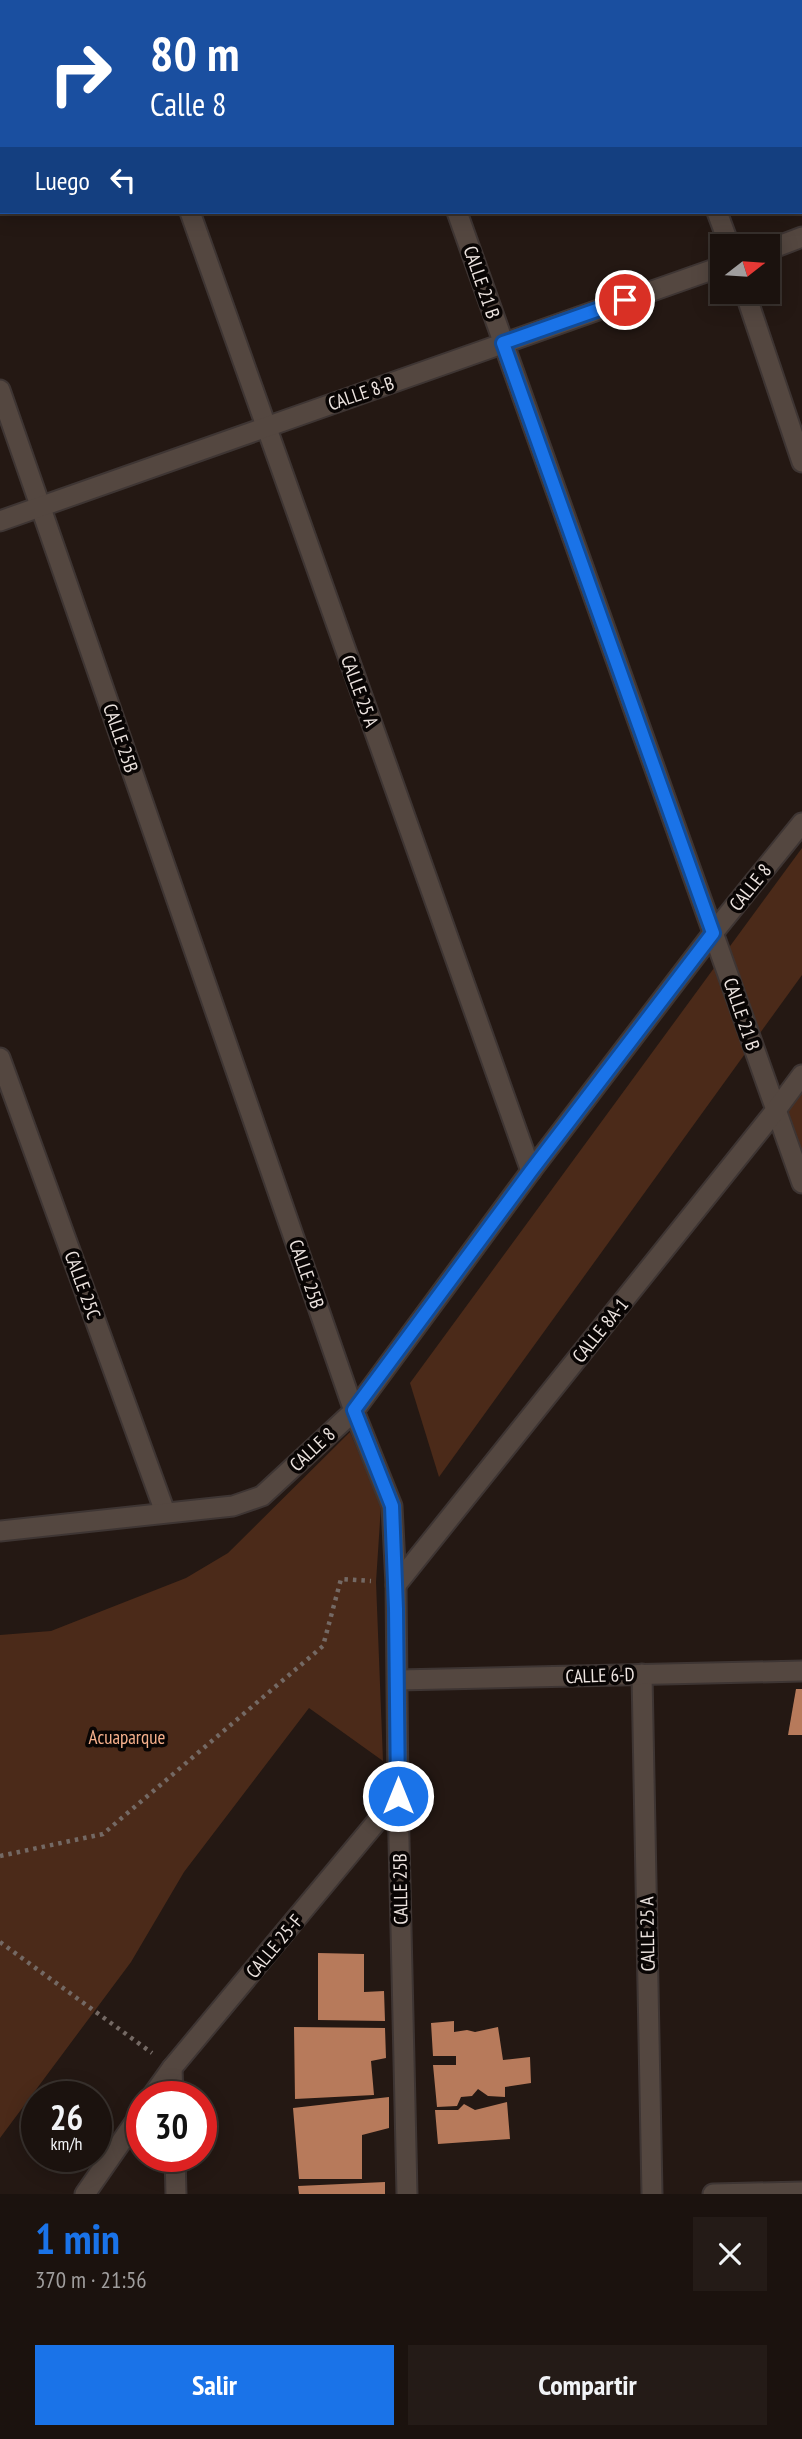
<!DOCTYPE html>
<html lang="es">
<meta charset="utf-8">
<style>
body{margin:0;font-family:"PT Sans Narrow",sans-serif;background:#241b17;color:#f1f3f6;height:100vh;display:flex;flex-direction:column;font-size:26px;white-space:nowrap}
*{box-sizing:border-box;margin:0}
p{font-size:23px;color:#a09e9e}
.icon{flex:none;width:38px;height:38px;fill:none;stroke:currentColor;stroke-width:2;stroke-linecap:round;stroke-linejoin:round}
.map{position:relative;height:2194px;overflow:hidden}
.side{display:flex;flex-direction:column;background:#1b120e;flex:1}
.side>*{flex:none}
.guide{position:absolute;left:0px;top:0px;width:803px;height:214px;box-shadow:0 4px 18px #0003,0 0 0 2px #39322e;background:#1a4fa0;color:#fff;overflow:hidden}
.needle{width:46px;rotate:73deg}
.buttons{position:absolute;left:710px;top:234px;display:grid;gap:14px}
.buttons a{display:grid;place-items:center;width:70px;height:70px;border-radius:0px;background:#1b120e;box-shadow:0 4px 18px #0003,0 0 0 2px #39322e;font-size:35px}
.speed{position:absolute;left:21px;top:2081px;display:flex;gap:14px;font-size:35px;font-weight:700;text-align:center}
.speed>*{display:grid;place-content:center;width:91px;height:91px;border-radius:50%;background:#1b120e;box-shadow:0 4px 18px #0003,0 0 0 2px #39322e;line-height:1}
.speed small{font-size:18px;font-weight:400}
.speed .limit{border:10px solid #d22;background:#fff;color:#111}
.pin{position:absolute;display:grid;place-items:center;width:60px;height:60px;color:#fff;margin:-30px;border:4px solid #fff;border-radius:50%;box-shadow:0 2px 7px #0007}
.me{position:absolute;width:77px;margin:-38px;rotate:0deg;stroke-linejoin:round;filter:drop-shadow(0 0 5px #0008)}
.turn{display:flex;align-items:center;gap:24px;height:147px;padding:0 35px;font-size:32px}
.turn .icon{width:91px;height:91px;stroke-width:2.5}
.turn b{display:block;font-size:49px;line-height:60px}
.then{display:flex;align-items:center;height:66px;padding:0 35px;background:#0003;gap:14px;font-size:26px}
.round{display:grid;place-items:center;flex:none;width:74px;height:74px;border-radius:0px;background:#241b17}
.headline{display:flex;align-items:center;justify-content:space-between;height:119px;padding:0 35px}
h1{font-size:42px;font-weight:700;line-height:52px;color:#1a73e8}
.action{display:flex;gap:14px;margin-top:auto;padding:14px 35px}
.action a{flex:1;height:80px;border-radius:0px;background:#1a73e8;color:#fff;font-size:28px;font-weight:700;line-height:80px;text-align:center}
.action a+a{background:#241b17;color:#f1f3f6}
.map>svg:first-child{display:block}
</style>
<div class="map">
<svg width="802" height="2194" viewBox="0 0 802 2194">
<rect width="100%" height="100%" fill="#241813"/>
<g fill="#4b2a19">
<path d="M802,848V975L439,1477L410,1383Z"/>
<path d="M802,1085V1174L780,1114Z"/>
<path d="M350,1432L381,1506L376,1582L383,1761L309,1708L184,1872L131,1962L0,2138V1635L51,1631L186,1578L228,1553Z"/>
</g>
<g fill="#b77a5b">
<path d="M796,1689H802V1735H788Z"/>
<path d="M318,1953L364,1954V1992L384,1991L385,2021L318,2020Z"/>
<path d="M454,2021V2032L467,2030L475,2032L498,2027L503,2060L530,2057L531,2083L505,2087V2097L488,2096L478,2089L472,2096L461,2097L457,2106L437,2107L433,2065H456V2056H433L431,2023Z"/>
<path d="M294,2027L385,2028L386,2058L371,2061L374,2095L295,2099Z"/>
<path d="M389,2097V2128L362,2135V2179H299L293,2108Z"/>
<path d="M507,2102L510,2139L438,2144L435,2110H458L464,2104L475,2110Z"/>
<path d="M385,2182V2194H299L298,2186Z"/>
</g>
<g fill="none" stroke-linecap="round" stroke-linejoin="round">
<defs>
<g id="minor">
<path d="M117,0V2"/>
<path d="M383,0V2"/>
<path d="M642,0L643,2"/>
<path d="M190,212L531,1171"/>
<path d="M457,212L802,1183"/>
<path d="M717,212L730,247"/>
<path d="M768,250L802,237"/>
<path d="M745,292L802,462"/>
<path d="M0,390L354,1411L392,1506L396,1585L398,1796L407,2194"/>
<path d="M0,521L723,266"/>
<path d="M0,1058L165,1512"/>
<path d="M0,1531L233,1506L262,1496L354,1411L531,1171L713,933L802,823"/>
<path d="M396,1585L776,1110L802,1075"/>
<path d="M642,1674L652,2194"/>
<path d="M398,1680L802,1671"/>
<path d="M172,2068L173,2096"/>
<path d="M152,2096L172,2068L398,1796"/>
<path d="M175,2156L176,2194"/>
<path d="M85,2194L142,2112"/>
<path d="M713,2194L802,2192"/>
</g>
</defs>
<use href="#minor" stroke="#3e3533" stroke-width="23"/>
<g stroke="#746964" stroke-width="4.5" stroke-dasharray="3.5 5" stroke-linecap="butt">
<path d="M0,1856L103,1834L323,1646L341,1579L371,1581"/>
<path d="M0,1942L152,2053"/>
</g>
<use href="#minor" stroke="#544740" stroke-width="19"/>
</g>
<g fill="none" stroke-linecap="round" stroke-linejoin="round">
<defs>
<path id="route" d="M398,1796L396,1609L392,1506L354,1410L531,1171L713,933L503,343L625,300"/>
</defs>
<use href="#route" stroke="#114b97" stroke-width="18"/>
<use href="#route" stroke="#1a73e8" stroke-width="12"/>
</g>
<g text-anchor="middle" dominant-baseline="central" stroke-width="7" stroke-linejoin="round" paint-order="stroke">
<g font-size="19" fill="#ece3df" stroke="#090504">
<text transform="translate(482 282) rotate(71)">CALLE 21 B</text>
<text transform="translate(361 393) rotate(-19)">CALLE 8-B</text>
<text transform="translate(360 691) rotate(70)">CALLE 25 A</text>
<text transform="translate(121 738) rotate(71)">CALLE 25B</text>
<text transform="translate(750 887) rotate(-51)">CALLE 8</text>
<text transform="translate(742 1014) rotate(71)">CALLE 21 B</text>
<text transform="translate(307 1274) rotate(71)">CALLE 25B</text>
<text transform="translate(83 1285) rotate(70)">CALLE 25C</text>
<text transform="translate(600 1330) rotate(-51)">CALLE 8A-1</text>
<text transform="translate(312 1449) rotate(-43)">CALLE 8</text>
<text transform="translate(600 1675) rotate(-2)">CALLE 6-D</text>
<text transform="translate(400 1889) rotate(-91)">CALLE 25B</text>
<text transform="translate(647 1934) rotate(-91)">CALLE 25 A</text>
<text transform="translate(274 1946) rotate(-50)">CALLE 25-F</text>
</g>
<g font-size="19" fill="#f6b08c" stroke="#090504">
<text x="127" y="1737">Acuaparque</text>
</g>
</g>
</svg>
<div class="buttons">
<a><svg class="needle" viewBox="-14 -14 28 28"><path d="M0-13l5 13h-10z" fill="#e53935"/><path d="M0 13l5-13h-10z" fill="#a09e9e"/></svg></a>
</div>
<div class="speed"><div>26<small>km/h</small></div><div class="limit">30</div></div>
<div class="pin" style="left:625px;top:300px;background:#d93025"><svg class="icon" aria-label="arrive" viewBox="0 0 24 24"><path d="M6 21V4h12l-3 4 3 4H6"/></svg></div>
<svg class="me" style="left:398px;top:1796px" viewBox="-20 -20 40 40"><circle r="17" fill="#1a73e8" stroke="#fff" stroke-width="3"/><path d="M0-11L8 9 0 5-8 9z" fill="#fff"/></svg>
<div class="guide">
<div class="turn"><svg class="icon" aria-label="right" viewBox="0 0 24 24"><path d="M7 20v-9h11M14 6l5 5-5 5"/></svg><div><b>80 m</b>Calle 8</div></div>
<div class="then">Luego<svg class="icon" aria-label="left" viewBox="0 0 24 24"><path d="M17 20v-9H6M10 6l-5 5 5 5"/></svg></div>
</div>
</div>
<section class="side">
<div class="headline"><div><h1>1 min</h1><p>370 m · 21:56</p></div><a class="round"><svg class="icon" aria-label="close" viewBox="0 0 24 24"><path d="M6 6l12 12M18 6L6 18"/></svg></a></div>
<div class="action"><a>Salir</a><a>Compartir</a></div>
</section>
